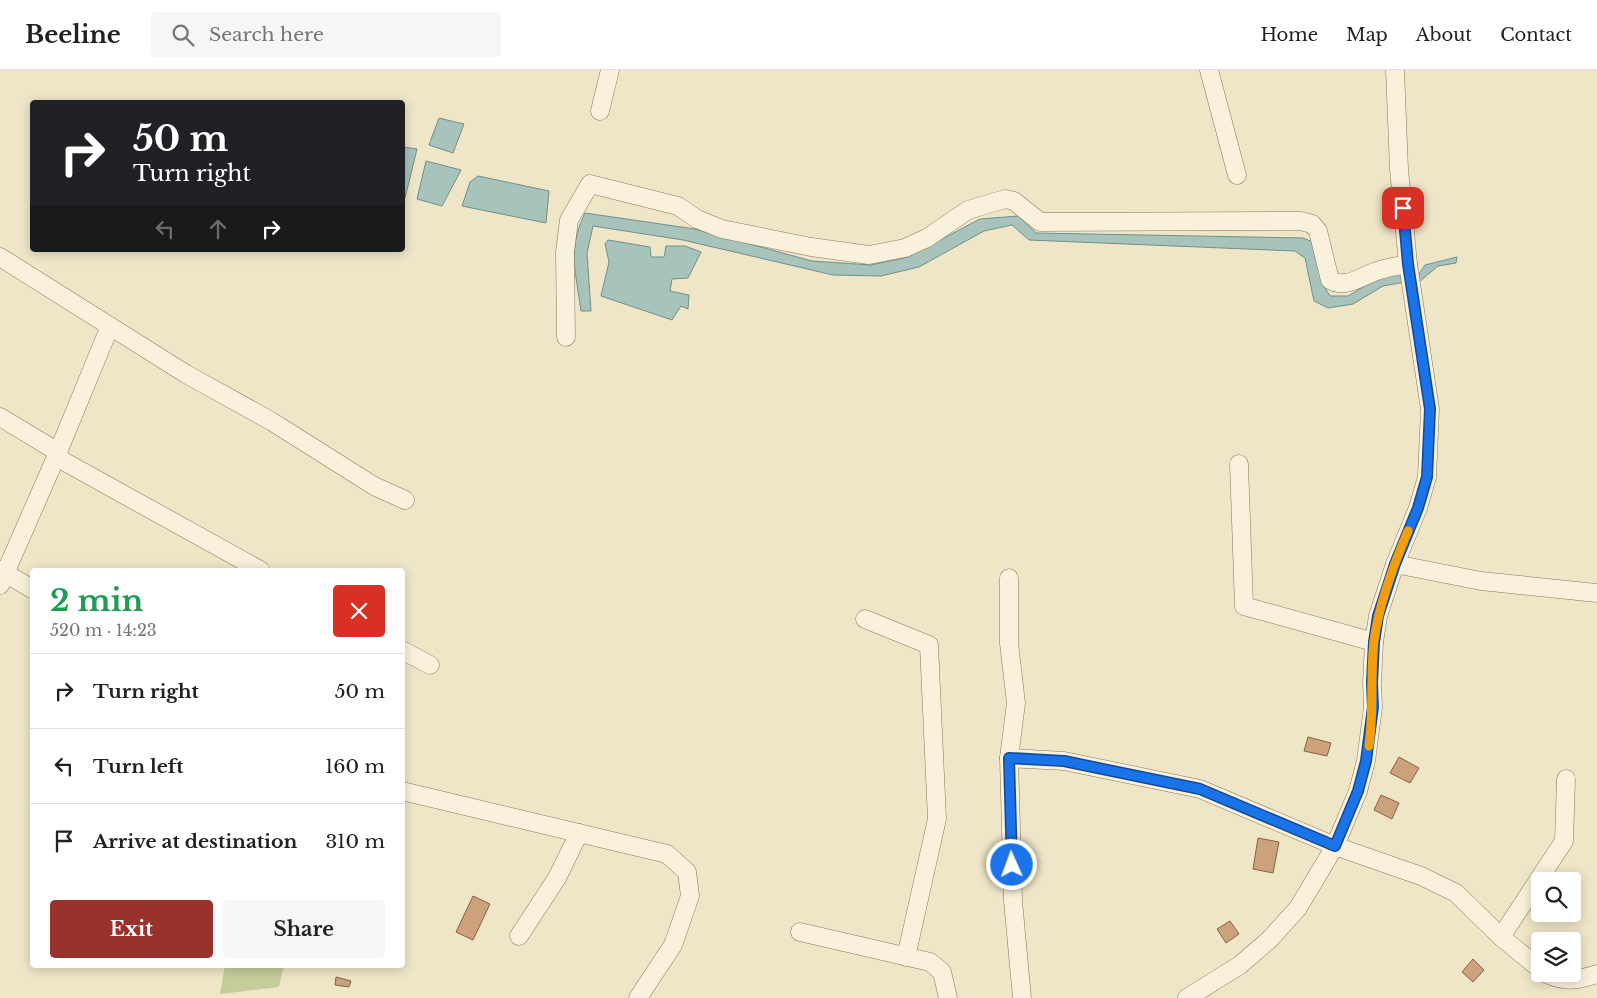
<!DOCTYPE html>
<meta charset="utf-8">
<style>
body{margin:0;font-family:"Libre Baskerville",serif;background:#f6f6f6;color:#202124;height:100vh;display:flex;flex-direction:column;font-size:19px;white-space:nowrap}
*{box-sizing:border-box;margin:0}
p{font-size:16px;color:#757577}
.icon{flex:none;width:28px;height:28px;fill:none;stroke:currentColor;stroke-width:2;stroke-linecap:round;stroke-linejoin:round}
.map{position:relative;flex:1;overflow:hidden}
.panel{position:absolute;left:30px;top:498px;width:375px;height:400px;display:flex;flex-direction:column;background:#fff;border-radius:5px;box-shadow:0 2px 12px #0003}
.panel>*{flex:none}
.hud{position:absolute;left:30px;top:30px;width:375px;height:152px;border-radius:5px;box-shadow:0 2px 12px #0003;background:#202124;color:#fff;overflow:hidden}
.controls{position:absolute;left:1531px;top:802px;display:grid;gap:10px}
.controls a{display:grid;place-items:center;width:50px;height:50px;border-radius:5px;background:#fff;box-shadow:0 2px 12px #0003;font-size:25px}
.pin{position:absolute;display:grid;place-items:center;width:42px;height:42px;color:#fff;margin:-21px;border-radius:10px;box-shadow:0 2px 8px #0006}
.me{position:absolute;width:55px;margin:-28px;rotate:358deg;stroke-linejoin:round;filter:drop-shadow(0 0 4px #0008)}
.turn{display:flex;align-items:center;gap:18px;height:105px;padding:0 20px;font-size:22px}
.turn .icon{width:65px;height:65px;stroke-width:2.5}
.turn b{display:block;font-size:35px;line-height:42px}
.lanes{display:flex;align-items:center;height:48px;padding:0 20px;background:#0003;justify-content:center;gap:25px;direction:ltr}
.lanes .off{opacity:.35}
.round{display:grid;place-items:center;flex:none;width:52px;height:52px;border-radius:5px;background:#f6f6f6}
.head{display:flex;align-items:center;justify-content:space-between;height:85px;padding:0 20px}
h1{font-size:30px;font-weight:800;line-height:38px;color:#1e9e55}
.primary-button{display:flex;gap:10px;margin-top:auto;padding:10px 20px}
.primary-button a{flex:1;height:58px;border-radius:5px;background:#99312c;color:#fff;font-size:20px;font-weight:800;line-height:58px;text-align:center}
.primary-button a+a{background:#f6f6f6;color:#202124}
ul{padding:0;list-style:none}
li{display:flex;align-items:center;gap:15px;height:75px;padding:0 20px;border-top:1px solid #e0e0e0}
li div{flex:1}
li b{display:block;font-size:19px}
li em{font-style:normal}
header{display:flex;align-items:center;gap:30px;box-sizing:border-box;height:70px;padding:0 25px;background:#fff;border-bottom:1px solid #e0e0e0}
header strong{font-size:24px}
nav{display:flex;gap:28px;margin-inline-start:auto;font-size:18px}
.search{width:350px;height:45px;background:#f6f6f6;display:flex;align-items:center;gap:12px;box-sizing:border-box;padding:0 18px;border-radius:5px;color:#757577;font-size:19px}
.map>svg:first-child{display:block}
</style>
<header>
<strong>Beeline</strong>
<div class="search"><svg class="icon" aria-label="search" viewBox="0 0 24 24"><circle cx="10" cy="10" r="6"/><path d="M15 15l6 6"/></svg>Search here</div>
<nav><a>Home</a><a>Map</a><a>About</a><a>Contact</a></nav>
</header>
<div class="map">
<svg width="1597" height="928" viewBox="0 0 1597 928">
<rect width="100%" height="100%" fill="#efe5c7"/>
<path fill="#c5cd9b" d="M225,895H284L279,917L220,924Z"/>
<g fill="#a8c2bc" stroke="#6e918a">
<path d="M439,48L464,54L453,83L429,75Z"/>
<path d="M403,77L417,79L405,128H402Z"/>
<path d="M426,91L461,100L442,136L417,129Z"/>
<path d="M478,106L549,121L546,153L462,136L470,112Z"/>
<path d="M585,143L695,159L812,191L871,195L908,187L980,149L1018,146L1036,163L1303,168L1313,172L1325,218L1330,226H1348L1383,205L1403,202L1405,212L1383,216L1353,234L1328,238L1314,231L1305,188L1295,181L1029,170L1012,155L984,161L919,197L881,206L833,205L683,170L593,156L587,183L591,241H581C576,202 567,180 585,143Z"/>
<path d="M608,170L650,177L651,187H664L666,176H685L701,182L688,208L672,209L670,221L689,225L688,239L681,236L672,250L601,226L609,192L605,174Z"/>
<path d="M1457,187L1456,193L1438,196L1419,212V204L1425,195Z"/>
</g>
<g fill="#cca27d" stroke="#8a6242">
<path d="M1308,667L1331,673L1327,686L1304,681Z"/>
<path d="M1399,687L1419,698L1410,713L1390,703Z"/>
<path d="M1381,725L1399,733L1392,749L1374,740Z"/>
<path d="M1258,768L1279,772L1273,803L1253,799Z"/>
<path d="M473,826L490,834L473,870L456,862Z"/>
<path d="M1230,851L1239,864L1226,873L1217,859Z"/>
<path d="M1473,889L1484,900L1473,912L1462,902Z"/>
<path d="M336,907L351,911L349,917L335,915Z"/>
</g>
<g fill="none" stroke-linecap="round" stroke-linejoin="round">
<defs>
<g id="minor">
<path d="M1209,0L1237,105"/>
<path d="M600,41L610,0"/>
<path d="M0,187L186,304L271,351L374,416L405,430"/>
<path d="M566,267L565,182L569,150L590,114L678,136L697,149L722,159L811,177L869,185L905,178L927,168L968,140L1005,129L1014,131L1040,152L1301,151L1312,154L1318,161L1330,210C1347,220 1364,204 1380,200C1389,197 1398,196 1408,194"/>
<path d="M0,347L58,382"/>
<path d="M56,387L260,500"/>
<path d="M1239,394L1244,536L1374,572"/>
<path d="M1395,494L1481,511L1597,523"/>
<path d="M0,500L32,519"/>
<path d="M1009,508V573L1016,633L1009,688L1013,831L1022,928"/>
<path d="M0,515L56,387L110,256"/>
<path d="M865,549L929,575L937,749L906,887"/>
<path d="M402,580L430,595"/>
<path d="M1009,688L1064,691L1200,719L1335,776L1421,806L1456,823L1501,867L1540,899"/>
<path d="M402,721L667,784L687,802L690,826L673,875L638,928"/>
<path d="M800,862L930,892L942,902L948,928"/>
<path d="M519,866L557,808L579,763"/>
<path d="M1501,867L1564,771L1566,709"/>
<path d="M1547,904C1567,913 1577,910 1597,904"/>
<path d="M1187,928L1240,895L1270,869L1298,838L1335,776L1358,721L1366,691L1373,637L1372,613L1374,572L1378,546L1395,494L1418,438L1427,407L1430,339L1408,194L1399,99L1395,0"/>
</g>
</defs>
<use href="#minor" stroke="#8a775c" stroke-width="19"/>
<use href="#minor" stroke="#f9f1db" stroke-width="18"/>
</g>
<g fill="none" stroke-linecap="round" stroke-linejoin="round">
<defs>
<path id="route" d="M1012,795L1009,688L1064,691L1200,719L1335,776L1358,721L1366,691L1373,637L1372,613L1374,572L1378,546L1395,494L1418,438L1427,407L1430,339L1408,194L1403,138"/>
</defs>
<use href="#route" stroke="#114b97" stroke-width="12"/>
<use href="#route" stroke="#1a73e8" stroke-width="9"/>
<path stroke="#f59e0b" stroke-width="9" d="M1369,676C1374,641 1370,606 1374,571C1379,534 1393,496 1408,461"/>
</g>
</svg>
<div class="controls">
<a><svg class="icon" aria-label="search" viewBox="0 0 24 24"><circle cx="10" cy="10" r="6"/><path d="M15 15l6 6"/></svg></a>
<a><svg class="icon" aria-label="layers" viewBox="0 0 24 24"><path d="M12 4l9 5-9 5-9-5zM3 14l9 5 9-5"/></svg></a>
</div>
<div class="pin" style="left:1403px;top:138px;background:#d93025"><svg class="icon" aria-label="arrive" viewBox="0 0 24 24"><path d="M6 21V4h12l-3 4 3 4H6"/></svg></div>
<svg class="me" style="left:1012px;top:795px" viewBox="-20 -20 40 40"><circle r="17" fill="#1a73e8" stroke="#fff" stroke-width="3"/><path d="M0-11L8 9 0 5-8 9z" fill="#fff"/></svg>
<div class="hud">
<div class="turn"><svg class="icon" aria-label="right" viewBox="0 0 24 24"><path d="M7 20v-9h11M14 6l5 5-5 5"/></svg><div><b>50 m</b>Turn right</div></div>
<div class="lanes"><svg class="icon off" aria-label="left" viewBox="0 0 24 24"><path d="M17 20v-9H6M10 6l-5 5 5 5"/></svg><svg class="icon off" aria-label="ahead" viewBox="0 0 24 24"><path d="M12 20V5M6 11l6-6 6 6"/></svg><svg class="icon" aria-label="right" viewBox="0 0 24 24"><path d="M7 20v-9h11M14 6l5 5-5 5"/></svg></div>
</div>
<section class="panel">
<div class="head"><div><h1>2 min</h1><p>520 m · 14:23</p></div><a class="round" style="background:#d93025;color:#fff"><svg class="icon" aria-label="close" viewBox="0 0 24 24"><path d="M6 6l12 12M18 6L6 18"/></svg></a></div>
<ul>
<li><svg class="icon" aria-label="right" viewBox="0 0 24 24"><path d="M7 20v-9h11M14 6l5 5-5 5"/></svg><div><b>Turn right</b></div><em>50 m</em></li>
<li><svg class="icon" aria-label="left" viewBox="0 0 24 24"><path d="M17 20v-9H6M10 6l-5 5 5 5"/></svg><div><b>Turn left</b></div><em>160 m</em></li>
<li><svg class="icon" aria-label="arrive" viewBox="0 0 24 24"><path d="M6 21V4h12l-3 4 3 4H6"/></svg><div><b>Arrive at destination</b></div><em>310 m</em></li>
</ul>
<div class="primary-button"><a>Exit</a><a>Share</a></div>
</section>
</div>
